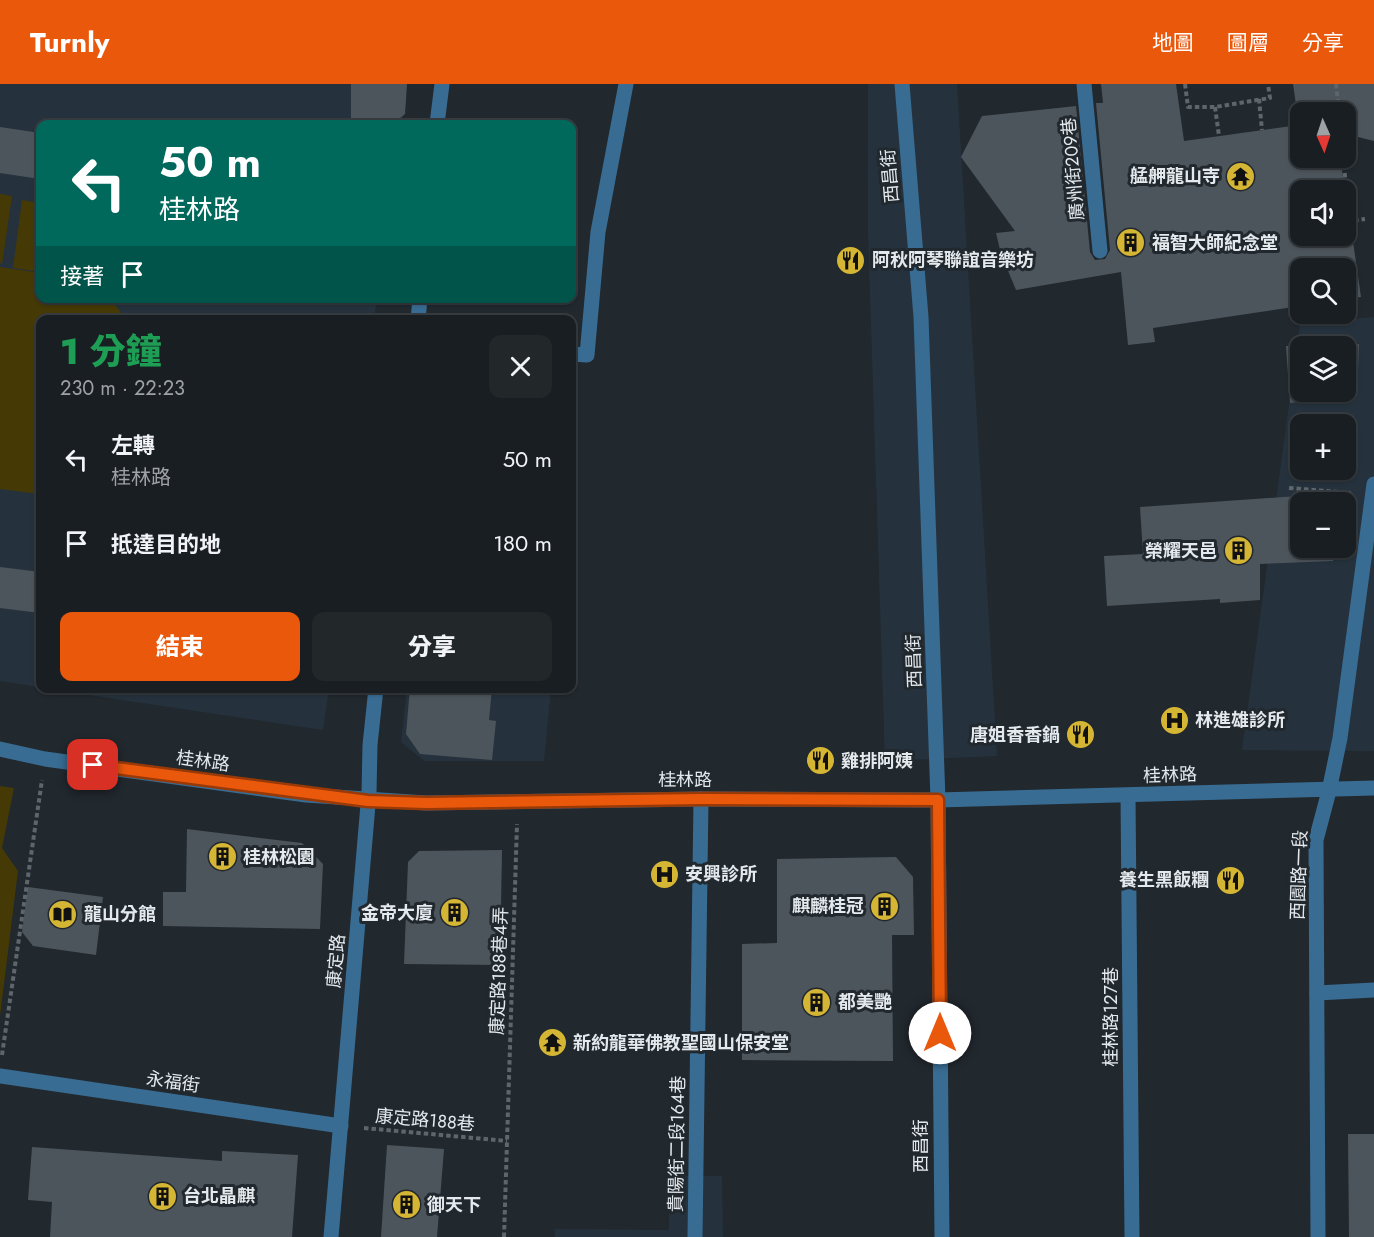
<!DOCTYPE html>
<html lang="zh-TW">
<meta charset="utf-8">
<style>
body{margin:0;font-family:Jost,"Noto Sans TC",sans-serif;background:#22272a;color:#f1f3f6;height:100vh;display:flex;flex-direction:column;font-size:22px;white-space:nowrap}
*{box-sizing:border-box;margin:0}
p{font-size:20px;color:#9fa2a5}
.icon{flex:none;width:33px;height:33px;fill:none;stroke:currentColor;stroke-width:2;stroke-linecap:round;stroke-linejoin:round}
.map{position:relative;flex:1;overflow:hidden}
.sheet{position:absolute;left:36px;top:231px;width:540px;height:378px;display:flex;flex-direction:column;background:#191e22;border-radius:12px;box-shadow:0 2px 4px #0004,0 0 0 2px #373c40}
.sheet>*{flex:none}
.hud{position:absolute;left:36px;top:36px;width:540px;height:183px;border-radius:12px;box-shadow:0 2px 4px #0004,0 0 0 2px #373c40;background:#00695c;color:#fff;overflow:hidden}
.needle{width:39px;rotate:177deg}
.controls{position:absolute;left:1290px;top:18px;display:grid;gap:12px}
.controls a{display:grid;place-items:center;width:66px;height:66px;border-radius:12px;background:#191e22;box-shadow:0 2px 4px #0004,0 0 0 2px #373c40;font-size:30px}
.pin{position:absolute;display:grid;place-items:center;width:51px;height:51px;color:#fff;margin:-26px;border-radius:12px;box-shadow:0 3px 9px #0006}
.me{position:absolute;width:66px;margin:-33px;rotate:0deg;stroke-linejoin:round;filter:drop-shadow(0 0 4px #0008)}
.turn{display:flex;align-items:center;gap:21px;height:126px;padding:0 24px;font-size:27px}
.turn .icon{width:78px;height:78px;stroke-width:2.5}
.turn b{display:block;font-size:42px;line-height:51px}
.then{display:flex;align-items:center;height:57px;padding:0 24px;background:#0003;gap:12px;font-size:22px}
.round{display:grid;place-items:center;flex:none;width:63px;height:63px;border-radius:12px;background:#22272a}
.overview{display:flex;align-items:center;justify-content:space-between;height:102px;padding:0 24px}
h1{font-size:36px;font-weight:800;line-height:45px;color:#1e9e55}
.button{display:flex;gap:12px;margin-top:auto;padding:12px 24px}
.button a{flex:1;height:69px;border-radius:12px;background:#ea580c;color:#fff;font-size:24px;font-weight:800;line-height:69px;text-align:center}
.button a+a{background:#22272a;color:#f1f3f6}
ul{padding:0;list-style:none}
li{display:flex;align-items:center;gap:18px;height:84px;padding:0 24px}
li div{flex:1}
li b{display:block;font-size:22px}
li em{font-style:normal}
header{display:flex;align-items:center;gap:36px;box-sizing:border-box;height:84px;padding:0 30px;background:#ea580c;color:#fff}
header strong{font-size:28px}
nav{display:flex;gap:33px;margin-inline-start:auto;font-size:21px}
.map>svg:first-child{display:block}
</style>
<header>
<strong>Turnly</strong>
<nav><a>地圖</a><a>圖層</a><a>分享</a></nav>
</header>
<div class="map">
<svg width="1374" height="1153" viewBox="0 0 1374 1153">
<rect width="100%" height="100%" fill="#21282e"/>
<g fill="#25323d" fill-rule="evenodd">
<path d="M0,0H407L402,40H40V214L377,215L374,235L40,236V603L0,597Z"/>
<path d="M868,0H957L997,672L885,677L868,146Z"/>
<path d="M1374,233V667L1242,666L1300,240ZM1300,262H1346V308H1300ZM1300,340H1346V386H1300ZM1300,418H1346V464H1300Z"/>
<path d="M49,605L329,604V605L323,646Z"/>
<path d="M407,605H551L544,677H424L401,658Z"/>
<path d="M669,1092H722L723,1153H555V1145L669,1146Z"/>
</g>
<g fill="#453905">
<path d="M0,110L12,112L2,180L0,179Z"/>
<path d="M22,116L40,119V188L13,184Z"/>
<path d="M0,183L40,189V214L106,215L116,222L126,235L40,236V410L0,405Z"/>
<path d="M0,702L14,704L2,764L18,787L0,932Z"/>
</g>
<g fill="#4d555c" fill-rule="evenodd">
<path d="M351,0H407L405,30L393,40H351Z"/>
<path d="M1101,0H1176L1184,57L1299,41L1293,0H1374V57L1346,50V28H1300V74H1340L1345,106H1300V152H1346V109L1361,213L1346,215V184H1300V222L1153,244L1155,258L1128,261L1121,188L1016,206L1001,170L996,149L1015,147L961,73L982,32L1076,22L1090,168L1095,176L1105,175L1110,166L1096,19H1103Z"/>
<path d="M0,43L40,49V95L0,89Z"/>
<path d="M1359,260L1357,312L1290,319L1286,262ZM1300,262H1346V308H1300Z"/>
<path d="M1341,409L1340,418H1300V464H1334L1333,477L1260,480V516L1220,519V515L1107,522L1104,472L1143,470L1140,423Z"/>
<path d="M0,483L40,488V529L0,524Z"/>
<path d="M410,604H492L489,636L496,637L492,676L420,670L406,650Z"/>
<path d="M187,745L302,759L323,780L320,845L163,842V808H186Z"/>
<path d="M502,766L500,881L404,880L408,778L419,767Z"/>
<path d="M896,773L913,793L914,851H892L893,977L742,976V860L777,859V775Z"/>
<path d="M28,803L103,813L96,871L33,862L22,848Z"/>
<path d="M1348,1050H1374V1153H1349Z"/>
<path d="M387,1061L444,1065L437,1153H381Z"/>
<path d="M32,1063L222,1077V1067L298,1071L292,1153H50L52,1118L28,1116Z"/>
</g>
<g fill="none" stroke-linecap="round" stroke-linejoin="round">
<g stroke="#5f666b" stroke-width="4" stroke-dasharray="4.5 3" stroke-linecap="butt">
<path d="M1185,0L1188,23H1215L1270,14L1268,0"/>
<path d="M1336,0L1339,28"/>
<path d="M1259,15L1262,46"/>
<path d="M1215,23L1219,52"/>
<path d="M1353,55L1356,37"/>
<path d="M1343,74L1350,137L1365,135"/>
<path d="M1289,404L1351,409"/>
<path d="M2,971L42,696"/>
<path d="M364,1044L507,1057"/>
<path d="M504,1153L517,740"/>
</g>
<g stroke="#396c92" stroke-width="15">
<path d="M1084,0L1100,167"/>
<path d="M572,270L587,271L598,148L626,0"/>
<path d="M1128,712L1132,1153"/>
<path d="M1317,909L1374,906"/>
<path d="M0,992L341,1042"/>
<path d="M695,1153L701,715"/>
</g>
<path stroke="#396c92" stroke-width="15" d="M902,0L921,233L938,716"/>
<g stroke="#396c92" stroke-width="15">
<path d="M938,716L942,1153"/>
<path d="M1318,1153L1316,756L1329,707"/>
</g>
<g stroke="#396c92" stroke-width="15">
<path d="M437,40L442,0"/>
<path d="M418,236L420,214"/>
<path d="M0,665L45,675L306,711L426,719L701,715L938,716L1374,704"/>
<path d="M1329,707L1340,654L1374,400"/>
<path d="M331,1153L369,709L370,661L376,604"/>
</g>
</g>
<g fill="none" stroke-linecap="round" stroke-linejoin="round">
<defs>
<path id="route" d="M93,681L368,717L426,719L701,715L938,716L940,949"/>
</defs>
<use href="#route" stroke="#983908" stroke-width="15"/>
<use href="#route" stroke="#ea580c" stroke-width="10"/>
</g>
<defs>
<symbol id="temple-disc" viewBox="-11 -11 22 22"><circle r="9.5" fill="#d5b534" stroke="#21282e"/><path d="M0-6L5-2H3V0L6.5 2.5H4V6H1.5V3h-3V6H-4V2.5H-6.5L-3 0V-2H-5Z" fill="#111"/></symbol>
<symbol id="building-disc" viewBox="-11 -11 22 22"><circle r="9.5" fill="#d5b534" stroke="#21282e"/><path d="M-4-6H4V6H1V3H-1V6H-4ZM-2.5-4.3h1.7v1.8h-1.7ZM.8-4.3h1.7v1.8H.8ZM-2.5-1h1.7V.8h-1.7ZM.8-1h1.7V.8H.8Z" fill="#111"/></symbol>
<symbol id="restaurant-disc" viewBox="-11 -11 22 22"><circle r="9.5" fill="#d5b534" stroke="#21282e"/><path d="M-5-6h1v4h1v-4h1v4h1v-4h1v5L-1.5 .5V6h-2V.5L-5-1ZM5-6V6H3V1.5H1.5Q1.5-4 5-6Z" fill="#111"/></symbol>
<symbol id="hospital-disc" viewBox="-11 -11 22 22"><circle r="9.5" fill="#d5b534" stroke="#21282e"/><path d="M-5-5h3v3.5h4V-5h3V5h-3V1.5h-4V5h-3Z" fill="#111"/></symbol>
<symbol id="library-disc" viewBox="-11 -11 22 22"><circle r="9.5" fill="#d5b534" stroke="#21282e"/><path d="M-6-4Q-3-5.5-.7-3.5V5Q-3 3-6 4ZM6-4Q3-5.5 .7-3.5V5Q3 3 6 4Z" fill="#111"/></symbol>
</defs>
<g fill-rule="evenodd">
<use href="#temple-disc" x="1224" y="76" width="33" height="33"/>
<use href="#building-disc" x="1114" y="142" width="33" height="33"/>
<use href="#restaurant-disc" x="834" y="160" width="33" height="33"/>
<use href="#building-disc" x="1222" y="450" width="33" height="33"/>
<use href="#hospital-disc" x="1158" y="620" width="33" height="33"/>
<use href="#restaurant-disc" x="1064" y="634" width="33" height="33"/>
<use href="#restaurant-disc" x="804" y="660" width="33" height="33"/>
<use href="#building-disc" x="206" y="756" width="33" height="33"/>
<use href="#hospital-disc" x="648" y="774" width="33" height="33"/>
<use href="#restaurant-disc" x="1214" y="780" width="33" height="33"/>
<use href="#building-disc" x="868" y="806" width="33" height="33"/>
<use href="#building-disc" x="438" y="812" width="33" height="33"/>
<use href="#library-disc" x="46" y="814" width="33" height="33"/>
<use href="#building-disc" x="800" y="902" width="33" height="33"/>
<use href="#temple-disc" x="536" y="942" width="33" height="33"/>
<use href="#building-disc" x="146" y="1096" width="33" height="33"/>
<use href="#building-disc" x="390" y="1104" width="33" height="33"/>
</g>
<g text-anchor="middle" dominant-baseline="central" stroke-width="6" stroke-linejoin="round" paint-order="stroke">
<g font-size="18" fill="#e4e9ed" stroke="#21282e">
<text transform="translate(1073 85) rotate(-95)">廣州街209巷</text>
<text transform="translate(890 92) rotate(-95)">西昌街</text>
<text transform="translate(914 577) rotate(-92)">西昌街</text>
<text transform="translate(203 677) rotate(8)">桂林路</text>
<text transform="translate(1170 691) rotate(-2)">桂林路</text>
<text x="685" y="696">桂林路</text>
<text transform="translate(1299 791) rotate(-88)">西園路一段</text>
<text transform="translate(336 877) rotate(-85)">康定路</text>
<text transform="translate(499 887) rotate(-88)">康定路188巷4弄</text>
<text transform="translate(1111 933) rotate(-90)">桂林路127巷</text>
<text transform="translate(173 998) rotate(8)">永福街</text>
<text transform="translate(425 1036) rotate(5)">康定路188巷</text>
<text transform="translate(677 1060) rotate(-89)">貴陽街二段164巷</text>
<text transform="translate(921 1062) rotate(-90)">西昌街</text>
</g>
<g font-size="18" font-weight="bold" fill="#e4e9ed" stroke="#21282e" text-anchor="start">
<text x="1220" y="92" text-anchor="end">艋舺龍山寺</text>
<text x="1152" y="159">福智大師紀念堂</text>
<text x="872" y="176">阿秋阿琴聯誼音樂坊</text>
<text x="1217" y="467" text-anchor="end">榮耀天邑</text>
<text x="1195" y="636">林進雄診所</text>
<text x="1060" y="651" text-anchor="end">唐姐香香鍋</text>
<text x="841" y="677">雞排阿姨</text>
<text x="243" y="773">桂林松園</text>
<text x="685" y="790">安興診所</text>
<text x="1209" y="796" text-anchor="end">養生黑飯糰</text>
<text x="864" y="822" text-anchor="end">麒麟桂冠</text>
<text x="433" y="829" text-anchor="end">金帝大廈</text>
<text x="84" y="830">龍山分館</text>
<text x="838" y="918">都美艷</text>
<text x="573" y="959">新約龍華佛教聖國山保安堂</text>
<text x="183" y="1112">台北晶麒</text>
<text x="427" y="1121">御天下</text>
</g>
</g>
</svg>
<div class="controls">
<a><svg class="needle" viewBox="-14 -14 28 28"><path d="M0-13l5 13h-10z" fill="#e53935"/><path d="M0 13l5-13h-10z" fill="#9fa2a5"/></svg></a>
<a><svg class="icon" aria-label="sound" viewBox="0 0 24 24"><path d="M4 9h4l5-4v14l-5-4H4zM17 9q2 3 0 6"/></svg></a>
<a><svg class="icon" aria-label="search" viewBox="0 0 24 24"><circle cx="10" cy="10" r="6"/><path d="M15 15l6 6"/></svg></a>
<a><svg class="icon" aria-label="layers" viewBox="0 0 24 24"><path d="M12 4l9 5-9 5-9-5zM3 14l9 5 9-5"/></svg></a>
<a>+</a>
<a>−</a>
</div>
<div class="pin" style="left:93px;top:681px;background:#d93025"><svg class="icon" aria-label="arrive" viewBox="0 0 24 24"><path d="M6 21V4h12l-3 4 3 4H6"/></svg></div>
<svg class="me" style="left:940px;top:949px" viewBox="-20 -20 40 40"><circle r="19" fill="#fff"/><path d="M0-13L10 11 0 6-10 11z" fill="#ea580c"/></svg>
<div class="hud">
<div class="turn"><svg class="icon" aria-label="left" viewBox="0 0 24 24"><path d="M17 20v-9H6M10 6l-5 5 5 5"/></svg><div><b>50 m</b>桂林路</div></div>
<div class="then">接著<svg class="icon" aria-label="arrive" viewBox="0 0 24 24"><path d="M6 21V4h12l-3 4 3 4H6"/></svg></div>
</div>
<section class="sheet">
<div class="overview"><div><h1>1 分鐘</h1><p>230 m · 22:23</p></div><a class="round"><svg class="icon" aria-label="close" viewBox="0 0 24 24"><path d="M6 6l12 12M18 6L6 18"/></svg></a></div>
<ul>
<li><svg class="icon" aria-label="left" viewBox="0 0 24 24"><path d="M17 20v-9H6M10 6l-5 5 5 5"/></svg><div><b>左轉</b><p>桂林路</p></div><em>50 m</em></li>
<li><svg class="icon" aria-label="arrive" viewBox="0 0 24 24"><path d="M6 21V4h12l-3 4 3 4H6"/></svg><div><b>抵達目的地</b></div><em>180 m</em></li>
</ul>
<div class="button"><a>結束</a><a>分享</a></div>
</section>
</div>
